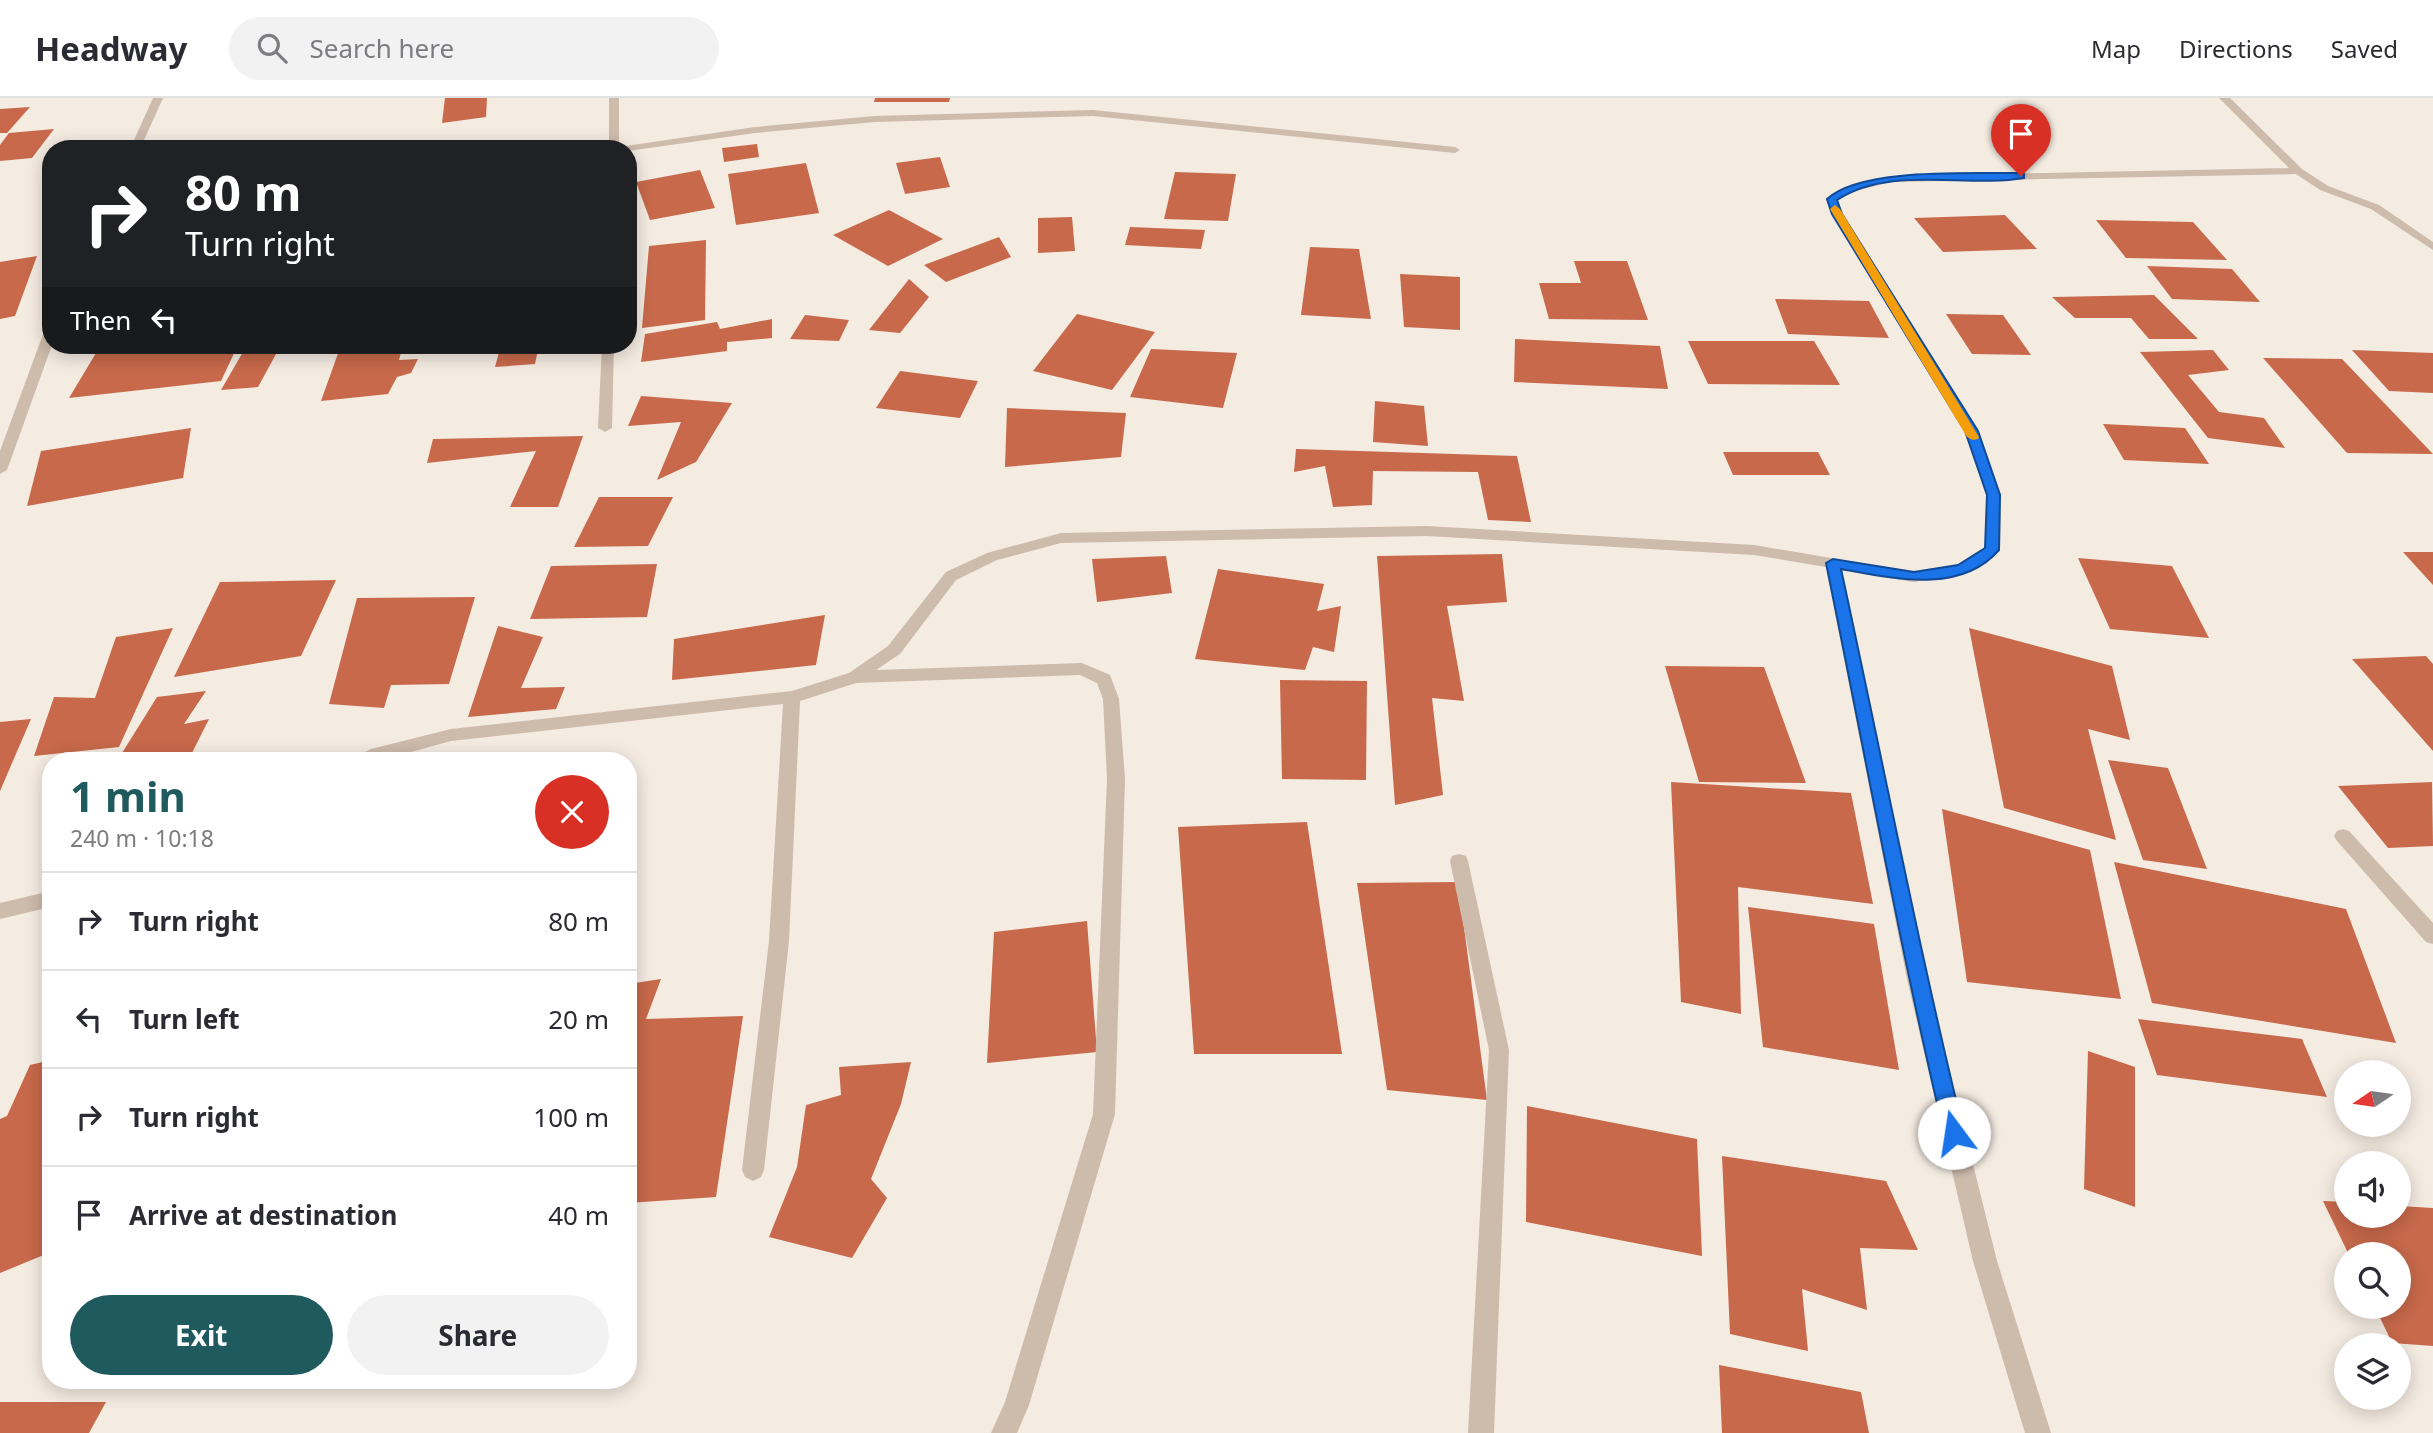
<!DOCTYPE html>
<meta charset="utf-8">
<style>
body{margin:0;font-family:"Noto Sans",sans-serif;background:#f2f2f3;color:#2b2b33;height:100vh;display:flex;flex-direction:column;font-size:26px;white-space:nowrap}
*{box-sizing:border-box;margin:0}
p{font-size:23px;color:#7c7c81}
.icon{flex:none;width:38px;height:38px;fill:none;stroke:currentColor;stroke-width:2;stroke-linecap:round;stroke-linejoin:round}
.map{position:relative;flex:1;overflow:hidden}
.drawer{position:absolute;left:42px;top:654px;width:595px;height:637px;display:flex;flex-direction:column;background:#fff;border-radius:28px;box-shadow:0 4px 18px #0003}
.drawer>*{flex:none}
.guide{position:absolute;left:42px;top:42px;width:595px;height:214px;border-radius:28px;box-shadow:0 4px 18px #0003;background:#202124;color:#fff;overflow:hidden}
.needle{width:46px;rotate:257deg}
.buttons{position:absolute;left:2334px;top:962px;display:grid;gap:14px}
.buttons a{display:grid;place-items:center;width:77px;height:77px;border-radius:50%;background:#fff;box-shadow:0 4px 18px #0003;font-size:35px}
.pin{position:absolute;display:grid;place-items:center;width:60px;height:60px;color:#fff;margin:-72px -30px;border-radius:50% 50% 50% 0;rotate:-45deg;box-shadow:0 0 7px #0007}
.pin .icon{rotate:45deg}
.me{position:absolute;width:77px;margin:-38px;rotate:346deg;stroke-linejoin:round;filter:drop-shadow(0 0 5px #0008)}
.turn{display:flex;align-items:center;gap:24px;height:147px;padding:0 28px;font-size:32px}
.turn .icon{width:91px;height:91px;stroke-width:2.5}
.turn b{display:block;font-size:49px;line-height:60px}
.then{display:flex;align-items:center;height:66px;padding:0 28px;background:#0003;gap:14px;font-size:26px}
.round{display:grid;place-items:center;flex:none;width:74px;height:74px;border-radius:37px;background:#f2f2f3}
.summary{display:flex;align-items:center;justify-content:space-between;height:119px;padding:0 28px}
h1{font-size:42px;font-weight:700;line-height:52px;color:#1f5a5e}
.cta{display:flex;gap:14px;margin-top:auto;padding:14px 28px}
.cta a{flex:1;height:80px;border-radius:42px;background:#1f5a5e;color:#fff;font-size:28px;font-weight:700;line-height:80px;text-align:center}
.cta a+a{background:#f2f2f3;color:#2b2b33}
ul{padding:0;list-style:none}
li{display:flex;align-items:center;gap:21px;height:98px;padding:0 28px;border-top:2px solid #e1e1e2}
li div{flex:1}
li b{display:block;font-size:26px}
li em{font-style:normal}
header{display:flex;align-items:center;gap:42px;box-sizing:border-box;height:98px;padding:0 35px;background:#fff;border-bottom:2px solid #e1e1e2}
header strong{font-size:33px}
nav{display:flex;gap:38px;margin-inline-start:auto;font-size:24px}
.search{width:490px;height:63px;background:#f2f2f3;display:flex;align-items:center;gap:18px;box-sizing:border-box;padding:0 24px;border-radius:38px;color:#7c7c81;font-size:26px}
.map>svg:first-child{display:block}
</style>
<header>
<strong>Headway</strong>
<div class="search"><svg class="icon" aria-label="search" viewBox="0 0 24 24"><circle cx="10" cy="10" r="6"/><path d="M15 15l6 6"/></svg>Search here</div>
<nav><a>Map</a><a>Directions</a><a>Saved</a></nav>
</header>
<div class="map">
<svg width="2433" height="1335" viewBox="0 0 2433 1335">
<rect width="100%" height="100%" fill="#f4ebe1"/>
<g fill="#c8694b">
<path d="M445,0H487L486,19L442,25Z"/>
<path d="M875,0H950L949,4H874Z"/>
<path d="M30,9L7,35H0V11Z"/>
<path d="M54,31L32,60L0,63V47L9,35Z"/>
<path d="M334,43V51H294L293,49Z"/>
<path d="M757,46L759,59L724,64L722,50Z"/>
<path d="M940,59L950,89L905,96L896,65Z"/>
<path d="M806,65L819,115L736,127L728,76Z"/>
<path d="M700,72L715,110L650,122L636,84Z"/>
<path d="M1175,74L1236,76L1228,123L1164,121Z"/>
<path d="M889,112L943,141L888,168L833,137Z"/>
<path d="M2005,117L2037,151L1943,154L1914,120Z"/>
<path d="M1072,119L1075,153L1038,155V120Z"/>
<path d="M2096,122L2193,124L2227,162L2126,160Z"/>
<path d="M1130,129L1205,132L1201,151L1125,147Z"/>
<path d="M999,139L1011,159L946,184L924,167Z"/>
<path d="M706,142L705,222L642,230L649,148Z"/>
<path d="M1310,149L1359,151L1371,221L1301,217Z"/>
<path d="M37,158L15,218L0,221V164Z"/>
<path d="M1574,163H1627L1648,222L1549,221L1539,185H1581Z"/>
<path d="M2147,168L2232,171L2260,204L2172,201Z"/>
<path d="M1400,176L1460,179V232L1404,229Z"/>
<path d="M909,181L929,199L900,235L869,232Z"/>
<path d="M2154,197L2198,241H2149L2131,220H2075L2052,199Z"/>
<path d="M1775,201L1869,203L1889,240L1788,236Z"/>
<path d="M1077,216L1155,234L1112,292L1033,273Z"/>
<path d="M1946,216L2003,217L2031,257L1972,256Z"/>
<path d="M805,217L849,222L839,243L790,241Z"/>
<path d="M772,221V240L727,244V253L641,264L645,236L717,224L720,231Z"/>
<path d="M1515,241L1660,248L1668,291L1514,284Z"/>
<path d="M1688,243H1814L1840,287L1708,286Z"/>
<path d="M175,247H238L221,283L69,300L96,255Z"/>
<path d="M247,247H281L258,289L221,292Z"/>
<path d="M341,247H403L399,262L418,261L411,275L397,279L388,296L321,303Z"/>
<path d="M501,247H539L535,266L495,269Z"/>
<path d="M1151,251L1237,255L1223,310L1130,299Z"/>
<path d="M2213,252L2229,272L2188,277L2219,314L2264,320L2285,350L2208,340L2140,254Z"/>
<path d="M2352,252L2433,255V295L2389,293Z"/>
<path d="M2263,260L2342,261L2433,356L2347,355Z"/>
<path d="M900,273L978,283L960,320L876,310Z"/>
<path d="M641,298L732,305L696,364L657,382L681,324L628,328Z"/>
<path d="M1375,303L1424,308L1428,348L1373,344Z"/>
<path d="M1007,310L1126,315L1121,359L1005,369Z"/>
<path d="M2103,326L2185,330L2209,366L2124,362Z"/>
<path d="M191,330L183,380L27,408L41,353Z"/>
<path d="M583,338L558,409H510L536,353L427,365L433,341Z"/>
<path d="M1296,351L1517,358L1531,424L1488,422L1478,374L1373,373L1372,407L1333,409L1325,368L1294,374Z"/>
<path d="M1723,354H1818L1830,377H1733Z"/>
<path d="M599,399H673L648,448L574,449Z"/>
<path d="M2403,454H2433V487Z"/>
<path d="M1502,456L1507,504L1447,508L1464,603L1432,600L1443,697L1395,707L1377,458Z"/>
<path d="M1166,458L1172,495L1097,504L1092,461Z"/>
<path d="M2078,460L2172,468L2209,540L2110,531Z"/>
<path d="M657,466L647,519L530,521L551,468Z"/>
<path d="M1218,471L1324,486L1317,513L1341,508L1334,554L1313,549L1305,572L1195,561Z"/>
<path d="M336,482L301,558L174,579L220,484Z"/>
<path d="M475,499L449,586L391,587L384,610L329,606L357,500Z"/>
<path d="M825,517L816,567L672,582L674,541Z"/>
<path d="M498,528L543,539L521,590L565,589L556,611L468,619Z"/>
<path d="M173,530L119,649L34,658L54,599L95,600L116,539Z"/>
<path d="M1969,530L2112,568L2130,642L2088,631L2116,742L2004,710Z"/>
<path d="M2426,558L2433,566V653L2352,561Z"/>
<path d="M1665,568L1764,569L1806,685L1699,684Z"/>
<path d="M1280,582L1367,583L1366,682L1282,681Z"/>
<path d="M206,593L184,626L209,621L188,663H117L157,599Z"/>
<path d="M31,621L0,693V624Z"/>
<path d="M2108,662L2168,670L2207,771L2143,762Z"/>
<path d="M1671,684L1851,695L1873,806L1738,789L1741,916L1681,904Z"/>
<path d="M2432,684L2433,748L2388,750L2338,688Z"/>
<path d="M1942,711L2090,752L2121,901L1967,884Z"/>
<path d="M1307,724L1342,956H1194L1178,729Z"/>
<path d="M2114,764L2346,811L2396,945L2152,905Z"/>
<path d="M1458,784L1487,1002L1387,992L1357,785Z"/>
<path d="M1748,809L1874,826L1899,972L1763,949Z"/>
<path d="M1087,823L1097,954L987,965L994,834Z"/>
<path d="M661,881L646,921L743,918L716,1099L628,1105V886Z"/>
<path d="M2138,921L2302,941L2327,999L2157,977Z"/>
<path d="M2088,953L2135,969V1109L2084,1091Z"/>
<path d="M51,962V1154L0,1175V1021L7,1018L30,967Z"/>
<path d="M911,964L901,1006L871,1081L887,1100L852,1160L769,1139L797,1069L806,1007L841,997L839,969Z"/>
<path d="M1527,1008L1697,1041L1702,1158L1526,1124Z"/>
<path d="M1722,1058L1886,1083L1918,1152L1860,1150L1867,1212L1802,1191L1808,1253L1730,1236Z"/>
<path d="M2323,1103L2347,1104V1118H2399V1108L2433,1110V1248L2392,1245L2375,1209H2399V1157H2349Z"/>
<path d="M1719,1267L1861,1294L1869,1335H1722Z"/>
<path d="M0,1304H106L89,1335H0Z"/>
</g>
<g fill="none" stroke-linecap="round" stroke-linejoin="round">
<g fill="#cdbbac" fill-rule="evenodd">
<path d="M153,0H163L140,51H130Z"/>
<path d="M609,0H619V49L755,29L875,18L1093,12L1455,49L1460,52L1455,55L1093,18L875,24L755,35L628,53V51H609Z"/>
<path d="M2219,0H2230L2302,71L2328,88L2379,107L2433,144V152L2371,111L2320,92L2296,76L1891,84L1851,94L1838,102L1843,116L1978,333L2001,397L2000,452L1967,475L1914,484L1842,472L1927,881L1997,1163L2051,1335H2025L1973,1163L1907,881L1826,469L1754,457L1427,438L1061,445L997,462L956,482L900,556L876,572L1082,565L1110,577L1119,601L1125,681L1115,1016L1029,1307L1017,1335H991L1005,1304L1093,1016L1107,681L1103,601L1097,585L1080,577L856,585L800,603L789,843L764,1072L761,1079L753,1083L745,1079L742,1072L769,843L783,606L451,643L378,663H354L357,658L371,651L451,631L792,593L849,575L888,548L946,474L987,455L1061,435L1427,428L1754,447L1914,474L1958,467L1985,450L1987,397L1964,333L1831,116L1826,101L1843,90L1891,78L2289,70Z"/>
<path d="M51,227L52,247L7,372L0,376V353L45,231Z"/>
<path d="M602,247H614L612,330L605,334L598,330Z"/>
<path d="M2343,731L2349,733L2433,825V846L2426,844L2337,743L2334,738L2337,733Z"/>
<path d="M1459,756L1466,758L1468,763L1509,952L1494,1335H1468L1489,952L1450,763L1452,758Z"/>
<path d="M51,793V809L0,821V805Z"/>
</g>
</g>
<path fill="#1a73e8" stroke="#114b97" stroke-width="2" d="M2021,75L2024,76V80C1965,90 1890,67 1837,102L1842,116L1978,333L2000,397L1999,452C1960,497 1892,480 1841,471C1882,659 1918,848 1964,1035L1961,1041L1954,1044L1947,1041L1944,1035C1899,846 1865,655 1826,465L1833,461L1914,474L1958,467L1985,450L1987,397L1965,333L1832,116L1827,101C1861,69 1973,76 2021,75Z"/>
<path fill="#f59e0b" d="M1835,107L1840,111L1979,339L1978,341L1973,342L1967,339L1830,111Z"/>
</svg>
<div class="buttons">
<a><svg class="needle" viewBox="-14 -14 28 28"><path d="M0-13l5 13h-10z" fill="#e53935"/><path d="M0 13l5-13h-10z" fill="#7c7c81"/></svg></a>
<a><svg class="icon" aria-label="sound" viewBox="0 0 24 24"><path d="M4 9h4l5-4v14l-5-4H4zM17 9q2 3 0 6"/></svg></a>
<a><svg class="icon" aria-label="search" viewBox="0 0 24 24"><circle cx="10" cy="10" r="6"/><path d="M15 15l6 6"/></svg></a>
<a><svg class="icon" aria-label="layers" viewBox="0 0 24 24"><path d="M12 4l9 5-9 5-9-5zM3 14l9 5 9-5"/></svg></a>
</div>
<div class="pin" style="left:2021px;top:78px;background:#d93025"><svg class="icon" aria-label="arrive" viewBox="0 0 24 24"><path d="M6 21V4h12l-3 4 3 4H6"/></svg></div>
<svg class="me" style="left:1954px;top:1035px" viewBox="-20 -20 40 40"><circle r="19" fill="#fff"/><path d="M0-13L10 11 0 6-10 11z" fill="#1a73e8"/></svg>
<div class="guide">
<div class="turn"><svg class="icon" aria-label="right" viewBox="0 0 24 24"><path d="M7 20v-9h11M14 6l5 5-5 5"/></svg><div><b>80 m</b>Turn right</div></div>
<div class="then">Then<svg class="icon" aria-label="left" viewBox="0 0 24 24"><path d="M17 20v-9H6M10 6l-5 5 5 5"/></svg></div>
</div>
<section class="drawer">
<div class="summary"><div><h1>1 min</h1><p>240 m · 10:18</p></div><a class="round" style="background:#d93025;color:#fff"><svg class="icon" aria-label="close" viewBox="0 0 24 24"><path d="M6 6l12 12M18 6L6 18"/></svg></a></div>
<ul>
<li><svg class="icon" aria-label="right" viewBox="0 0 24 24"><path d="M7 20v-9h11M14 6l5 5-5 5"/></svg><div><b>Turn right</b></div><em>80 m</em></li>
<li><svg class="icon" aria-label="left" viewBox="0 0 24 24"><path d="M17 20v-9H6M10 6l-5 5 5 5"/></svg><div><b>Turn left</b></div><em>20 m</em></li>
<li><svg class="icon" aria-label="right" viewBox="0 0 24 24"><path d="M7 20v-9h11M14 6l5 5-5 5"/></svg><div><b>Turn right</b></div><em>100 m</em></li>
<li><svg class="icon" aria-label="arrive" viewBox="0 0 24 24"><path d="M6 21V4h12l-3 4 3 4H6"/></svg><div><b>Arrive at destination</b></div><em>40 m</em></li>
</ul>
<div class="cta"><a>Exit</a><a>Share</a></div>
</section>
</div>
